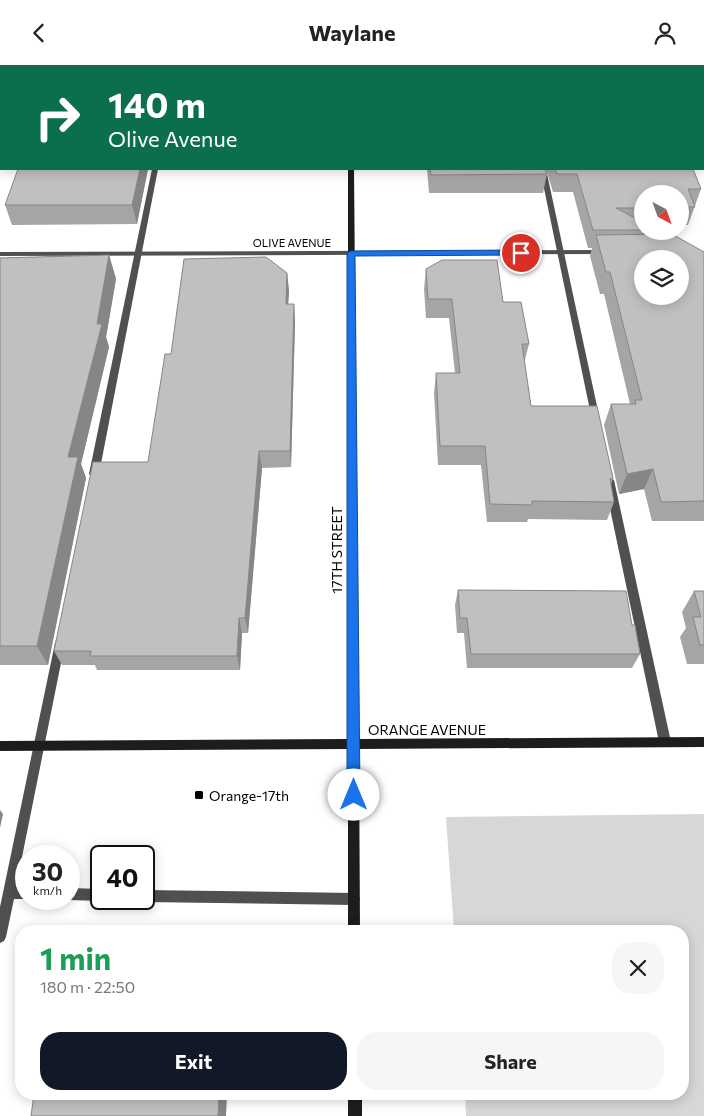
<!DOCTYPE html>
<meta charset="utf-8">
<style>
body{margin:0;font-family:Commissioner,sans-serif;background:#f6f6f6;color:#222;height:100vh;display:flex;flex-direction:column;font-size:19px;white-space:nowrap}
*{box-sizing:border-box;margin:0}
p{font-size:16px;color:#767676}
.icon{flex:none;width:28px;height:28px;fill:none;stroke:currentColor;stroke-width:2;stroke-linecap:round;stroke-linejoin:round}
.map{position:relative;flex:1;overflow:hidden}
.drawer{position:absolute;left:15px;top:860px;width:674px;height:175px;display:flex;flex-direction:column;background:#fff;border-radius:20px;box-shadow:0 2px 12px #0003}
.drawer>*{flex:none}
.top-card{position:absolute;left:0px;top:0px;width:705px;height:105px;box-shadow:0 2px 12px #0003;background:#0b6e4f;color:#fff;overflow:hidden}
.needle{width:32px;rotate:139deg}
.buttons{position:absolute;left:634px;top:120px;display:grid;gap:10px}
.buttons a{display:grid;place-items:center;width:55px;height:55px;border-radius:50%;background:#fff;box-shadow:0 2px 12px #0003;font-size:25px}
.speed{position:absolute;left:15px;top:780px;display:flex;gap:10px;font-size:25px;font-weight:700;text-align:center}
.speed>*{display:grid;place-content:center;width:65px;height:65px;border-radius:50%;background:#fff;box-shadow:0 2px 12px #0003;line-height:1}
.speed small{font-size:12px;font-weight:400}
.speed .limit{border:2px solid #111;border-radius:8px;background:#fff;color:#111}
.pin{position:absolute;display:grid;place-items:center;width:42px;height:42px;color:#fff;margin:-21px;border:2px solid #fff;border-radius:50%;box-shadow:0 1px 5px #0007}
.me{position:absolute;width:55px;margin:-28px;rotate:0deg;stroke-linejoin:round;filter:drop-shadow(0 0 4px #0008)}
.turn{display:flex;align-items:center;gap:18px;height:105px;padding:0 25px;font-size:22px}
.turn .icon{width:65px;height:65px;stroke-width:2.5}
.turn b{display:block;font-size:35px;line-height:42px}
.round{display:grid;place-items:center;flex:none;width:52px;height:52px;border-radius:20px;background:#f6f6f6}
.head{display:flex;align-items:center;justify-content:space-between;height:85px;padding:0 25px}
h1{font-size:30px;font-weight:700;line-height:38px;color:#1e9e55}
.button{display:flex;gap:10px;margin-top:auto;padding:10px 25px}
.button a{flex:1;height:58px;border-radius:20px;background:#111827;color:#fff;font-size:20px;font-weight:700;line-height:58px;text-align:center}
.button a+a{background:#f6f6f6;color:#222}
header{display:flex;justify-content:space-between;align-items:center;height:65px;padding:0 25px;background:#fff;font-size:22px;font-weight:700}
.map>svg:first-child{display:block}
</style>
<header><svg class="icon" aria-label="back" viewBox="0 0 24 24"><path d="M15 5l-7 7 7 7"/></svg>Waylane<svg class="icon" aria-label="person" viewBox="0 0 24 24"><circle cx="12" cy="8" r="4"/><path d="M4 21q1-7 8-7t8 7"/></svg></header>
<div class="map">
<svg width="704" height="1051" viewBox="0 0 704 1051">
<rect width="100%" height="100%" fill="#fff"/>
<path fill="#d7d7d7" d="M704,749V1051H466L465,1029H682V866H454L446,752Z"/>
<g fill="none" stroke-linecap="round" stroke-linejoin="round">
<g fill="#505050" fill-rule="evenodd">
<path d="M152,104H158L99,409L94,413L89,409Z"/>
<path d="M540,104H546L600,355L596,358L592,355Z"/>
<path d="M609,411L614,415L671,677L669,681L665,682L661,681L659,677L604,415Z"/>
<path d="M60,573L64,575L65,578L16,822H26L27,834H14L6,872L4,876L0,878V842L55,578L56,575Z"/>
<path d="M69,823L101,824V834H106L101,836L69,835L66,834H69Z"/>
<path d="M144,825L354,828L358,830L360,834L358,838L354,840L144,837L139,834H144Z"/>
</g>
<g fill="#505050" fill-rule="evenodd">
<rect x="11" y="0" width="6" height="1"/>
<path d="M683,0H689L690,1H684Z"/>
<path d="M604,185H607V189L0,191V187Z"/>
</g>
<g fill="#1d1d1d" fill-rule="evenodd">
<rect x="347" y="0" width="6" height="1"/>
<path d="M348,104H354L359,674L704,672V682L359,684L360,866H348V684L0,686V676L348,674Z"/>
<rect x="348" y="1029" width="14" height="22"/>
</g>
</g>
<g fill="#a5a5a5">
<path d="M148,104L137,159L12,160L5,140Z"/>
<path d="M427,104H545L547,109L543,128H429Z"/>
<path d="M546,104H693L701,124L688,160H680V129H642V166H656L655,169L704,187V456H652L644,424L619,429L604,360L611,339H630L604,229H600L590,191L592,183H588L573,127H553Z"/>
<path d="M109,190L116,214L106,272L109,282L81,399L86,413L48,600H0V193Z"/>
<path d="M426,204L503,237L529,279L524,298L531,341L613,413L611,420L614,437L607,455L528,454L527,457H487L481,400H438L434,328L436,308H455L449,253H426L424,224Z"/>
<path d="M287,208L289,226L288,239H294L295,257L291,402L262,403L248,568H242L240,605H97L95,600H62L54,586L148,397L171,289Z"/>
<path d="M458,525L632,560L640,589L632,603H467L464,568H457L455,540Z"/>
<path d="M694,526H704V599H687L680,572L686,563L682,547Z"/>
</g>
<g fill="#868686">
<path d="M140,104H148L137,159L132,140Z"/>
<path d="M109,190L116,214L106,272L109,282L81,399L86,413L48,600L37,581L68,392Z"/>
<path d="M287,208L289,226L287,257L286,239Z"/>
<path d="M294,239L295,257L291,402L290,386Z"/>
<path d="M259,386L262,403L248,568L245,553Z"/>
<path d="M653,404L644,424L619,429L627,409Z"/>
<path d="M239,553L242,568L240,605L237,591Z"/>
<path d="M0,745L3,749L0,763Z"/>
<path d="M219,1029H227L226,1051H218Z"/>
</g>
<g fill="#c0c0c0" stroke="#868686" fill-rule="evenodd">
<rect x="50" y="0" width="234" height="1"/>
<rect x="412" y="0" width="235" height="1"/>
<path d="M18,104H140L132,140H5Z"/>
<path d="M430,104H545L547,109L431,110Z"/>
<path d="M555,104H693L701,124H688L695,142H680V129H642V143H616L642,157V165H593L577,109H557Z"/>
<path d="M672,169L704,187V436L661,437L653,404L627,409L611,339H636L635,335H642L610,207H606L596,170ZM642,194H680V231H642Z"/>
<path d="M109,190L97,259H102L68,392H78L37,581H0V193Z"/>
<path d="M266,192L287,208L286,239H294L290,386H259L245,553H239L237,591H90L91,586H54L93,397H148L165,289H171L184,194Z"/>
<path d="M442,195H497L503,237H521L529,279H522L531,341H597L613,413L610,414L614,437L532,436V440L490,439L485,381H440L436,308H460L452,234H428L426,204Z"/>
<path d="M458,525L626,526L632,560H635L640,589H471L467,553H460Z"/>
<path d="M694,526H704V580H700L693,552H701Z"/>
<path d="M34,1029H219L218,1051H31Z"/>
</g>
<path fill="#1a73e8" stroke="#114b97" d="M521,185L524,186V190L355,191L360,730L358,734L354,736L349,734L347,730V188L351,186Z"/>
<rect fill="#000" stroke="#fff" stroke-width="2" x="194" y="725" width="10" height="10" rx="2.5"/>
<g text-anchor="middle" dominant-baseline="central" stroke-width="4" stroke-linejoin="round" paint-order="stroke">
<g font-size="11" fill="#000" stroke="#fff">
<text x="292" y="177">OLIVE AVENUE</text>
</g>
<g font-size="14" fill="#000" stroke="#fff">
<text transform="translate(336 485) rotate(-90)">17TH STREET</text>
<text x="427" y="664">ORANGE AVENUE</text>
</g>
<g font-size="14" fill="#000" stroke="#fff" text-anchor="start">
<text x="209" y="730">Orange-17th</text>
</g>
</g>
</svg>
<div class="buttons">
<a><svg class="needle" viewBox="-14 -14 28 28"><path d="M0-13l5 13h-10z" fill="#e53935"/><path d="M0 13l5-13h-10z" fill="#767676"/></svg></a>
<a><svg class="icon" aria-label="layers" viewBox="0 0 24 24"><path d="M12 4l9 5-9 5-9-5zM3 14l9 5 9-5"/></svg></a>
</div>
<div class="speed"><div>30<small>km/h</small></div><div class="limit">40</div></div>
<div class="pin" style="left:521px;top:188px;background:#d93025"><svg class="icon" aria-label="arrive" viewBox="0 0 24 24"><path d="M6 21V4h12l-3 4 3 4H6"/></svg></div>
<svg class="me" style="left:354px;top:730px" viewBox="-20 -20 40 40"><circle r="19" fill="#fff"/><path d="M0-13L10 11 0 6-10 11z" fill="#1a73e8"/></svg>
<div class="top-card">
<div class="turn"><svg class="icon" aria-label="right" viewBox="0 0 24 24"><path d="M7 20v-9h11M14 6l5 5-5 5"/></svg><div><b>140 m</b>Olive Avenue</div></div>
</div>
<section class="drawer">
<div class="head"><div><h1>1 min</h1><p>180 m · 22:50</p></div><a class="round"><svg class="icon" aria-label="close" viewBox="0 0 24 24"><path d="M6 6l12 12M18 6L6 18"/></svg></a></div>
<div class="button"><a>Exit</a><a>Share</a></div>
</section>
</div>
